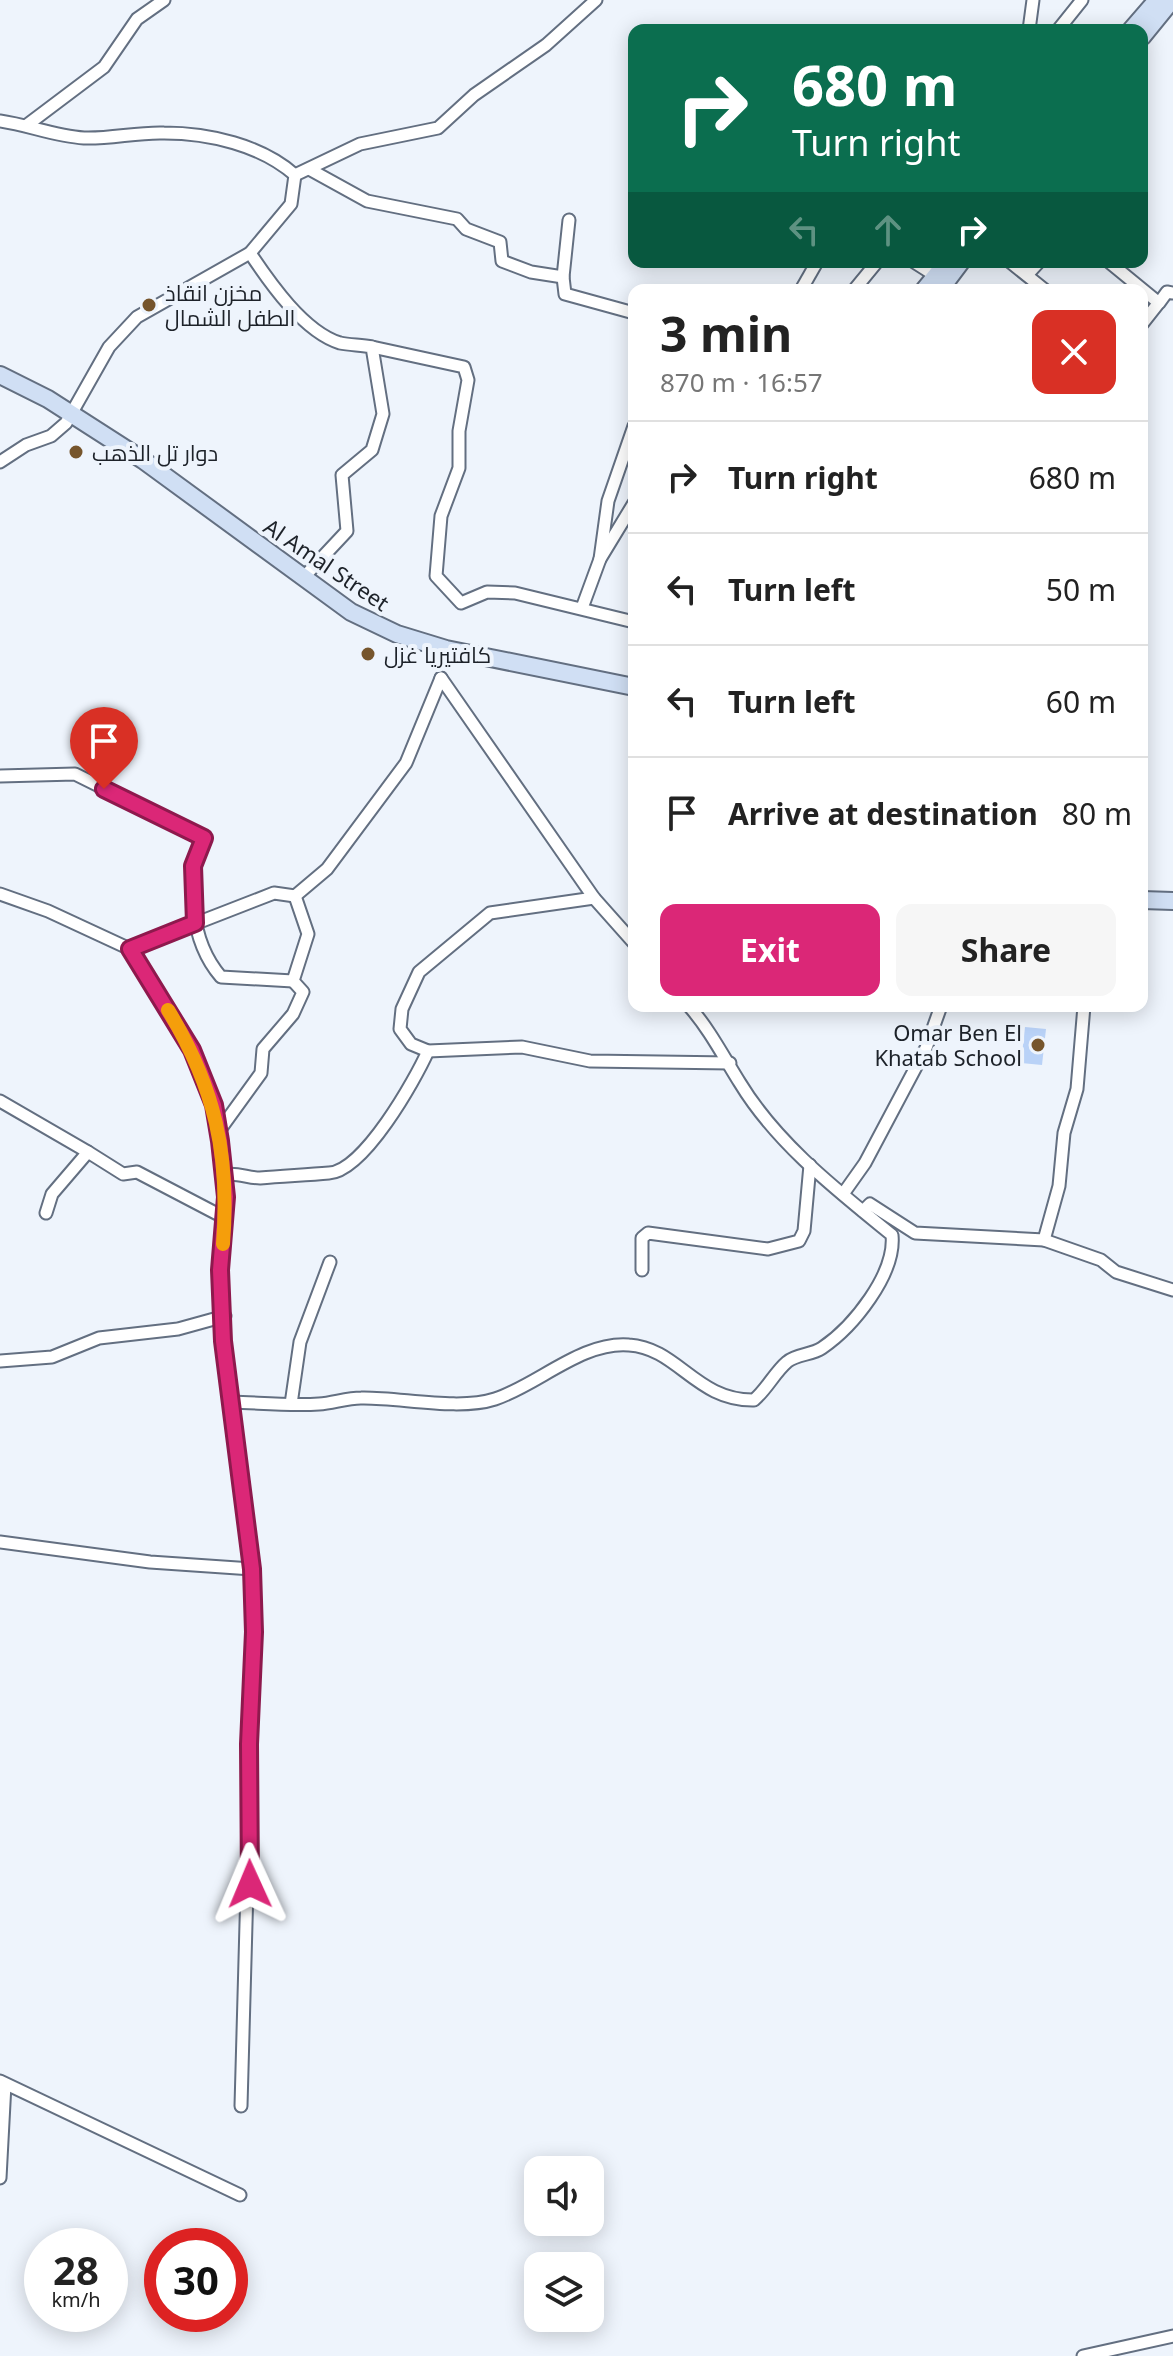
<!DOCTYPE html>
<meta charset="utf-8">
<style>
body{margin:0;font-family:"Noto Sans",Cairo,sans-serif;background:#f6f6f6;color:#222;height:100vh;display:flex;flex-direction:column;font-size:30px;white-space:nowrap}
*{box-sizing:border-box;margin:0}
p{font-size:26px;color:#767676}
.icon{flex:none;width:44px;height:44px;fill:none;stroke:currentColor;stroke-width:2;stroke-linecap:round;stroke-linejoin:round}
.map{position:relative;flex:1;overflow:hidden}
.panel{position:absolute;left:628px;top:284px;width:520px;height:728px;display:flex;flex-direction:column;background:#fff;border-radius:16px;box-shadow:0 4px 20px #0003}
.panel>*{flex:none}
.hud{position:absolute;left:628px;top:24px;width:520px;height:244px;border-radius:16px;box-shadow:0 4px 20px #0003;background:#0b6e4f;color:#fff;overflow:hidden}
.fabs{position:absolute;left:524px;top:2156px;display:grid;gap:16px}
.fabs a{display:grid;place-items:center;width:80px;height:80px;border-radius:16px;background:#fff;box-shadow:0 4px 20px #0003;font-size:40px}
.speed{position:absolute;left:24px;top:2228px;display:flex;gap:16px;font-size:40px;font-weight:700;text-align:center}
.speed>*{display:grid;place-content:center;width:104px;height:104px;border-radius:50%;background:#fff;box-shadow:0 4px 20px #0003;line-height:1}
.speed small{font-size:20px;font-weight:400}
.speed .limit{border:12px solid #d22;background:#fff;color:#111}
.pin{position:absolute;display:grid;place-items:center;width:68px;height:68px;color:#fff;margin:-82px -34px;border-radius:50% 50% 50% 0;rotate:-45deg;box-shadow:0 0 8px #0007}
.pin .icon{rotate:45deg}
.me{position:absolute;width:88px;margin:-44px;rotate:359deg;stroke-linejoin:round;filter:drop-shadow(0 0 6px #0008)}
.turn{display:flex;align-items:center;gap:28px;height:168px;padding:0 32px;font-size:36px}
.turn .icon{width:104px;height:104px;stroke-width:2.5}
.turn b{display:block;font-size:56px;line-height:68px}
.lanes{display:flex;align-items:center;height:76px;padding:0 32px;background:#0003;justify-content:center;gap:40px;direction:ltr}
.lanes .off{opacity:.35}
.round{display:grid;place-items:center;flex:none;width:84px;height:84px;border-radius:16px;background:#f6f6f6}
.overview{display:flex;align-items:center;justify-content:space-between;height:136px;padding:0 32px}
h1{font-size:48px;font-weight:700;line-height:60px}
.action{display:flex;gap:16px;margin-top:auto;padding:16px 32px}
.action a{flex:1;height:92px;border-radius:16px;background:#db2777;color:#fff;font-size:32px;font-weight:700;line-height:92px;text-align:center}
.action a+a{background:#f6f6f6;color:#222}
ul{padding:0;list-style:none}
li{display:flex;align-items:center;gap:24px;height:112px;padding:0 32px;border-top:2px solid #e0e0e0}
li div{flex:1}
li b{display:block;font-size:30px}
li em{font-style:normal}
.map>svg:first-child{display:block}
</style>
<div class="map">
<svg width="1173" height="2356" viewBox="0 0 1173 2356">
<rect width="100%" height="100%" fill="#eef4fc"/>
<path fill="#b9d2f7" d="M1025,1027L1046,1029L1042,1065L1021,1063Z"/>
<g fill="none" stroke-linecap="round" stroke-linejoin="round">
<defs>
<g id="minor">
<path d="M1029,30L1033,0"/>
<path d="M1058,30L1082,0"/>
<path d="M0,121C28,125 55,136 84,138C111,139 137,132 164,133C209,133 261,145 295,175L291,204L250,253L137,317L109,347L66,423L51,436L26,445L0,462"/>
<path d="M27,125L104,67L137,19L164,0"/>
<path d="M309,169L367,201L457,219L466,229L500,242L502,261L531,272L563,277"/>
<path d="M295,175L360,144L438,128L474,95L546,45L596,0"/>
<path d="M569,220L563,277L565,294L634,313"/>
<path d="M250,253C270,283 304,332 340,343C350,345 362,345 372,347L383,414L372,450L342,475L347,531L303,578"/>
<path d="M914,262L936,276"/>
<path d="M1010,262L1045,290"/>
<path d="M1109,262L1159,303L1167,292L1173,293"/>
<path d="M1027,275L1039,262"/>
<path d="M801,290L817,262"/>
<path d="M854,290L877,262"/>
<path d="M1142,324L1157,305"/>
<path d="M372,347L464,367L468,380L459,431V468L441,516L436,576L461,603L487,592L515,593L634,622"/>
<path d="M600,559L608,501L634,426"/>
<path d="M582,608L600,559L634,503"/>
<path d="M441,678L594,898L634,943"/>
<path d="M0,776L75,774L204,838C185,881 190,941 221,977L293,981"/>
<path d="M0,894L48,911L130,949L192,1050L214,1105L226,1197L220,1270L223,1341L252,1569L254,1632L241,2106"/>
<path d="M594,898L490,913L419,972L402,1009L400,1029L411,1044L428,1051L522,1047L590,1061L730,1063"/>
<path d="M130,949L274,893L295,896L327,869L406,763L441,678"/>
<path d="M0,1101L88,1152L52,1194L46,1213"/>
<path d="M219,1131L261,1073L263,1049L293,1014L303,992L293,981L308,934L295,896"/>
<path d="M88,1152L123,1174L137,1172L225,1218"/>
<path d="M224,1175C236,1172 248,1178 260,1178C283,1176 306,1175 329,1173C364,1171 415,1080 428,1051"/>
<path d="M843,1194L865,1163L926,1048L941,1006"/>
<path d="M863,1211L870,1204L915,1233L1044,1240L1101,1260L1116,1272L1173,1290"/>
<path d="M1044,1240L1059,1186L1064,1133L1077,1089L1084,1006"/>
<path d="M642,1270V1238L648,1233L768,1249L799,1241L804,1231L810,1165"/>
<path d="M0,1361L52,1357L99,1338L178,1329L225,1316"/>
<path d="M233,1402C262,1403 291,1406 319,1404C333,1403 347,1398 361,1398C399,1397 458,1411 495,1399C538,1385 582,1341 629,1345C678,1348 696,1401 754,1400C767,1389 775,1372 787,1362C796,1354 812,1355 822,1348C853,1327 896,1274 892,1235C838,1191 777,1144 740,1083C723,1056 710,1030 689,1006"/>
<path d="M291,1404L300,1342L330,1262"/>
<path d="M0,1542L150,1562L252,1569"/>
<path d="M0,2081L240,2195"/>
<path d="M0,2178L5,2084"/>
<path d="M1083,2356L1173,2336"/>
</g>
<g id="secondary">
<path d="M1131,30L1157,0"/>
<path d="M1142,37L1172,0"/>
<path d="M924,290L947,262"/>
<path d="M940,290L961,262"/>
<path d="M0,375L48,399L143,460L351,612L397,634L446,649L634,687"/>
<path d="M1142,900L1173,901"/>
</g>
</defs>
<use href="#minor" stroke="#636f81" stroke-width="15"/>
<use href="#secondary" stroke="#636f81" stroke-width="20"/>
<use href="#minor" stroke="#fff" stroke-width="11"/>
<use href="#secondary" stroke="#d0dff4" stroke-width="16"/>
</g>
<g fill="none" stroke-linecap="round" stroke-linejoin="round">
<defs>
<path id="route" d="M104,789L204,838L193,866L195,923L130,949L192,1050L214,1105L220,1141L226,1197L220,1270L223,1341L252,1569L254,1632L249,1744L250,1884"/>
</defs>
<use href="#route" stroke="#8e194d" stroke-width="20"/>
<use href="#route" stroke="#db2777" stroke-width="14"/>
<path stroke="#f59e0b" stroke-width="14" d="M168,1010C215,1087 230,1155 223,1244"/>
</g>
<g fill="#76552c" stroke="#eef4fc" stroke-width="3">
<circle cx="149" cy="305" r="8"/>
<circle cx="76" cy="452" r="8"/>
<circle cx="368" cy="654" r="8"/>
<circle cx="1038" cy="1045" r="8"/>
</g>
<g text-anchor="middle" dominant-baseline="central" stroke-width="8" stroke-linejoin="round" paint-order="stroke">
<g font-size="22" fill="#1d2229" stroke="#eef4fc" text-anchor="start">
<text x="165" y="292">مخزن انقاذ<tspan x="165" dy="25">الطفل الشمال</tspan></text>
<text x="92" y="452">دوار تل الذهب</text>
<text x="384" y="654">كافتيريا غزل</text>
<text x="1022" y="1032" text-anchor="end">Omar Ben El<tspan x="1022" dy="25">Khatab School</tspan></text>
</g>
<g font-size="22" fill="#1d2229" stroke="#eef4fc">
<text transform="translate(327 564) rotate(34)">Al Amal Street</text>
</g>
</g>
</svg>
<div class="fabs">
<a><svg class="icon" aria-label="sound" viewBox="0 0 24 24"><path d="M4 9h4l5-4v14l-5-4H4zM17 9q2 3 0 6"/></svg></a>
<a><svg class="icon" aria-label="layers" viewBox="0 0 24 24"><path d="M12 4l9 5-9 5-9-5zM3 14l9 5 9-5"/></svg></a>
</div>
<div class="speed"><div>28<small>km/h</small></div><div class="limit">30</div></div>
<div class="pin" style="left:104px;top:789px;background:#d93025"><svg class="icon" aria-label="arrive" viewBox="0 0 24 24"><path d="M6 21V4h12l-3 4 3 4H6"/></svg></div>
<svg class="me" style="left:250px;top:1884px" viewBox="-20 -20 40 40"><path d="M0-17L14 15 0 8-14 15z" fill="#db2777" stroke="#fff" stroke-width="4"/></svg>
<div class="hud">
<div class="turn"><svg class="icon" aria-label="right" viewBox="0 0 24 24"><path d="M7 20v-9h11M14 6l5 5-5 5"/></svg><div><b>680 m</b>Turn right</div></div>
<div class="lanes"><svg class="icon off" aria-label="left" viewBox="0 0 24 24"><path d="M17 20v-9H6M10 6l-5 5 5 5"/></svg><svg class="icon off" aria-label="ahead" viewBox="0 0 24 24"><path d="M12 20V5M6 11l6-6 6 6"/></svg><svg class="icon" aria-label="right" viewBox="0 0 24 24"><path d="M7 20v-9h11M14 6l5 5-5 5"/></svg></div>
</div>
<section class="panel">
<div class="overview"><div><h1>3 min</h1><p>870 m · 16:57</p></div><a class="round" style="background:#d93025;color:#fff"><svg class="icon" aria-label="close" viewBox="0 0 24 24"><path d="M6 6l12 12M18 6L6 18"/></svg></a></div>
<ul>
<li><svg class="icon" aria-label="right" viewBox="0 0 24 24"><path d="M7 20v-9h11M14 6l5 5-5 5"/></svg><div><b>Turn right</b></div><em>680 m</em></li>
<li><svg class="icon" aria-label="left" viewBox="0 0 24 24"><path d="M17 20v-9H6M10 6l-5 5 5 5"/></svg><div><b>Turn left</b></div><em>50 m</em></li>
<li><svg class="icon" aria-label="left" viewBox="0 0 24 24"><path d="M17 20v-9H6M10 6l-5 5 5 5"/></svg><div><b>Turn left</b></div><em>60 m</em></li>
<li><svg class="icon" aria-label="arrive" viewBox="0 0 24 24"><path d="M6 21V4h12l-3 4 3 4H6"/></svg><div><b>Arrive at destination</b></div><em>80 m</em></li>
</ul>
<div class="action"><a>Exit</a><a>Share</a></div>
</section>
</div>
